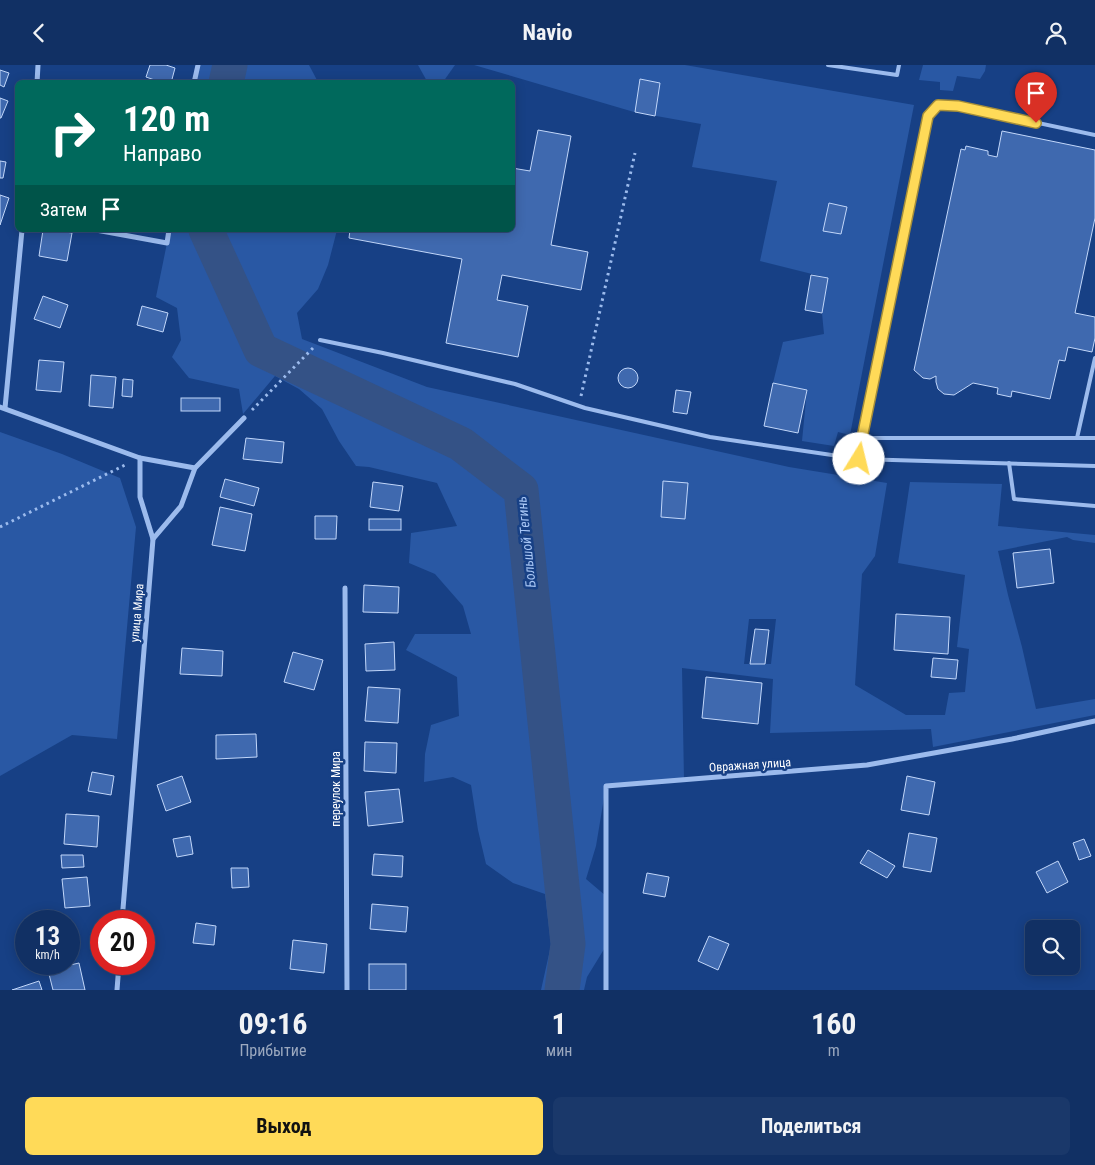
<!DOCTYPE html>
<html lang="ru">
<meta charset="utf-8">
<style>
body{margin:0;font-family:"Roboto Condensed",sans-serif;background:#1a386a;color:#f1f3f6;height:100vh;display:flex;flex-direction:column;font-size:19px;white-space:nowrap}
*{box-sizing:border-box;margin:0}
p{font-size:16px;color:#9ca9bf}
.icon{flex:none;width:28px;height:28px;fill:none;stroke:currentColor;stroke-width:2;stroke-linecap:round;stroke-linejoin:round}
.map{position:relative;height:925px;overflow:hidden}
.sheet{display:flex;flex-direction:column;background:#113064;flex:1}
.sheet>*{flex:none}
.banner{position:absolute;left:15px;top:15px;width:500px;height:152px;border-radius:8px;box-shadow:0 2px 12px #0003,0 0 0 1px #304b78;background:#00695c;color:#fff;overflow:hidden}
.buttons{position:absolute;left:1025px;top:855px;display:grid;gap:10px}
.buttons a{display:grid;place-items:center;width:55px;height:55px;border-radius:8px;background:#113064;box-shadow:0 2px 12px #0003,0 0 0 1px #304b78;font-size:25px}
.speed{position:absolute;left:15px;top:845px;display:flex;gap:10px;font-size:25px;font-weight:700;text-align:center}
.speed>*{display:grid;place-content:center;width:65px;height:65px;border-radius:50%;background:#113064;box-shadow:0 2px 12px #0003,0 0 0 1px #304b78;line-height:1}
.speed small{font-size:12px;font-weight:400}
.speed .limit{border:8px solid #d22;background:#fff;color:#111}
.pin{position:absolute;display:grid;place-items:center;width:42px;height:42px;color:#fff;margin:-51px -21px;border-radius:50% 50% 50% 0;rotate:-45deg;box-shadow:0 0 5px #0007}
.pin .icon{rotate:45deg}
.me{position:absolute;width:55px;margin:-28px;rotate:9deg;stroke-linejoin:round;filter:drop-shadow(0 0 4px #0008)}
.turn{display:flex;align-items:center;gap:18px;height:105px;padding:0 25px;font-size:22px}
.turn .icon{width:65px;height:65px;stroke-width:2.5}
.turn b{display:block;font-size:35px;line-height:42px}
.then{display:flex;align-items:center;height:48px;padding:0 25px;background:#0003;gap:10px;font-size:19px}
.eta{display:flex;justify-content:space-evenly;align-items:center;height:85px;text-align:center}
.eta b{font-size:30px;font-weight:700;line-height:35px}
.action{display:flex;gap:10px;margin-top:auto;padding:10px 25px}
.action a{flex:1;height:58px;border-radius:8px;background:#ffda58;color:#111;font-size:20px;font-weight:700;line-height:58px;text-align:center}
.action a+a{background:#1a386a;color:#f1f3f6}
header{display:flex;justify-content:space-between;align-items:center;height:65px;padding:0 25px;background:#113064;font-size:22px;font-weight:700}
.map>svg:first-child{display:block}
</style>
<header><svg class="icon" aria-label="back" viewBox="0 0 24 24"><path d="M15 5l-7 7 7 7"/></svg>Navio<svg class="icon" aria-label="person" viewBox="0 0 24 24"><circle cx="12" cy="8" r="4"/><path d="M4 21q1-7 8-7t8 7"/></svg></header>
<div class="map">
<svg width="1095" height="925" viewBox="0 0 1095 925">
<rect width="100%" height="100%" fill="#174085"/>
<g fill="#2958a4" fill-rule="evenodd">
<path d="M198,0H309L318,17L194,18Z"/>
<path d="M418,0H455L443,17L428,18Z"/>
<path d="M474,0H685L914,40L850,370L838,367L834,381L802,376L807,325L773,318L783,277L824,269L822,248L828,213L760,196L777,116L692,102L701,59L634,47Z"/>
<path d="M923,0H986L985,6L980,14L957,11L953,26L940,25V17L919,15Z"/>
<path d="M169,165H337L328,200L318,224L297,248L302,274L427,322L789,402L887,418L875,491L862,509L855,620L906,650H945L949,628L965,627L969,584L957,582L965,510L898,498L910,417L1002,419L998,461L1095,470V478L1073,475L1067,472L998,486L1008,530L1022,582L1036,644L1095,634V650L933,682L931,664L770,668L773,614L682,603L684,715L606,721L596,781L586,814L606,831V881L587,912L584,925H541L551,880L545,829L513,818L486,799L478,765L471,720L453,712L424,717L425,689L431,660L459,651L457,612L406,585L415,569H471L463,541L435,509L409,498L411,468L457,461L437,418L369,402L356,401L339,376L322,344L299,324L275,311L243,349L239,324L189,313L172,292L181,275L177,243L156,232L167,178ZM749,554H776L771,599H744Z"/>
<path d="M0,367L62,389L120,413L136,462L117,674L72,670L0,711Z"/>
</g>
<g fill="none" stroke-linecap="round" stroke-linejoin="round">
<g stroke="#345286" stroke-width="35">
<path d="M226,18L230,0"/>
<path d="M206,165L261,285L461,379L521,425L568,879L562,925"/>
</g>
</g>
<g fill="#3f69af" stroke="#c2d7fa">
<path d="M150,0H166L175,3L171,18H163L146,12Z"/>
<path d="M0,5L9,8L4,22L0,20Z"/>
<path d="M640,14L660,18L655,51L635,47Z"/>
<path d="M0,33L8,36L1,53H0Z"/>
<path d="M538,65L571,71L551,180L588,187L581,225L502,210L497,235L528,241L518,292L446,278L462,194L349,173L350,165H512V103L530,106Z"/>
<path d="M1002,66L1095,85V153L1075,248L1095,252V273L1092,287L1068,282L1065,296L1059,295L1050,334L1012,326L1011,332L997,329L998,323L973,318L954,330L944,329L938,324L936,317V311L930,314L923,313L914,305L961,84L965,85L966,81L988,86V90L997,92Z"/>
<path d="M0,96L6,97L3,113H0Z"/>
<path d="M0,130L9,133L0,160Z"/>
<path d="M829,138L847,142L841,169L823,166Z"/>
<path d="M43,165H52L72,168L67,196L39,191Z"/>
<path d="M811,210L828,213L822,248L805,245Z"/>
<path d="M43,231L68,240L60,263L34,254Z"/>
<path d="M142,241L168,248L163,267L137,260Z"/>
<path d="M39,295L64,297L61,327L36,325Z"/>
<circle cx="628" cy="313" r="10"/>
<path d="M91,310L116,312L113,343L89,341Z"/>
<path d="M123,314L133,315L132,332L122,331Z"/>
<path d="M773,318L807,325L798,368L764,361Z"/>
<path d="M676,325L691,327L687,349L673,347Z"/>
<rect x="181" y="333" width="39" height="13"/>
<path d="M246,373L284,377L282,398L243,394Z"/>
<path d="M225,414L259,423L254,441L220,432Z"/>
<path d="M663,416L688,418L685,454L661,452Z"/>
<path d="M373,417L403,421L399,446L370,442Z"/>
<path d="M220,442L252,449L245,486L212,480Z"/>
<path d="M315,451H337L336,474H315Z"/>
<rect x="369" y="454" width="32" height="11"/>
<path d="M1050,484L1054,518L1017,523L1013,488Z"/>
<path d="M364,520L399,522L398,548L363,547Z"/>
<path d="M896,549L950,552L948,589L894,585Z"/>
<path d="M755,564L769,565L765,599H750Z"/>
<path d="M394,577L395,605L366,606L365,579Z"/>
<path d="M182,583L223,586L222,611L180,609Z"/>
<path d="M293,587L323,595L314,625L284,617Z"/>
<path d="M933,593L958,595L956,614L931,612Z"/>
<path d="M706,612L762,618L758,659L702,653Z"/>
<path d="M368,622L400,624L398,658L365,656Z"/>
<path d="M256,669L257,692L216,694V670Z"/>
<path d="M365,677L397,678L396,708L364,706Z"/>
<path d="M92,707L114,711L111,730L88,726Z"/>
<path d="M182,711L191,737L166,746L157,720Z"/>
<path d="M907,711L935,717L929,750L901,745Z"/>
<path d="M399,724L403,757L368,761L365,727Z"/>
<path d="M66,749L99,751L97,782L64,779Z"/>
<path d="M909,768L937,773L931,807L903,802Z"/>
<path d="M190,771L193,789L177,792L173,774Z"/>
<path d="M1084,774L1091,791L1079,795L1073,778Z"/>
<path d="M868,785L895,801L887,813L860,798Z"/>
<path d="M374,789L403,791L402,812L372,810Z"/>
<path d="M61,790H83L84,802L62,803Z"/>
<path d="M1058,796L1068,817L1047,828L1036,807Z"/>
<path d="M231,803H248L249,822L232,823Z"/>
<path d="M647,808L669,812L665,832L643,828Z"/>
<path d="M87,812L90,841L65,843L62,814Z"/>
<path d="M372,839L408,842L406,867L370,864Z"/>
<path d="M196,858L216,861L214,880L193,878Z"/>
<path d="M709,871L729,879L718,905L698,896Z"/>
<path d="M293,875L327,879L324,908L290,904Z"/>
<path d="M79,898L85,925H53L48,905Z"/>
<rect x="369" y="899" width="37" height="26"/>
<path d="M39,916L42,925H12Z"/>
</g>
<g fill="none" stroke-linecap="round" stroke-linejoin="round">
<g stroke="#9cbbed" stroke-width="3" stroke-dasharray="2.5 4" stroke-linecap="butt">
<path d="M581,331L635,88"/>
<path d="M252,345L313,283"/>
<path d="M0,462L125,400"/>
</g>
<g stroke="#9cbbed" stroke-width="4">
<path d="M828,0L897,10L899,0"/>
<path d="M320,275L383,288L515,319L585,343L710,372L859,394L1095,401"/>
<path d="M862,373H1077L1095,293"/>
<path d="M1077,373H1095"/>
<path d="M859,394L862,373L928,51L938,40L958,41L1095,70"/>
<path d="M1009,398L1014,434L1095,441"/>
</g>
<g stroke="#9cbbed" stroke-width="5">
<path d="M37,18L38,0"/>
<path d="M194,18L198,0"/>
<path d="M96,165L167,178L169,165"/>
<path d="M0,342L140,393V432L153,474L122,856"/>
<path d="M5,343L22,165"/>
<path d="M140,393L195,403"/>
<path d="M153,474L181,441L195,403L244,353"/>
<path d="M345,523L347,925"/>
<path d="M117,925L119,899"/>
<path d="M606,925V721L867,700L1012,674L1095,656"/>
</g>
</g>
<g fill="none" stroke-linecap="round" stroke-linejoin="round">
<defs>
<path id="route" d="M859,394L862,373L928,51L938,40L958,41L1036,58"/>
</defs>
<use href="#route" stroke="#a68e39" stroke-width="12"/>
<use href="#route" stroke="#ffda58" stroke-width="9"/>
</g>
<g text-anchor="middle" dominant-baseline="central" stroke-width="5" stroke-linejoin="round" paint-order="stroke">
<g font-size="12" fill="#fff" stroke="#174085">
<text transform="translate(137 548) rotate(-85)">улица Мира</text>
<text transform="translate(750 700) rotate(-4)">Овражная улица</text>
<text transform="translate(336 724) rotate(-90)">переулок Мира</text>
</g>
<g font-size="14" font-style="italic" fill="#a8c6f5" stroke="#174085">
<text transform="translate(526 477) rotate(-96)">Большой Тегинь</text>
</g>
</g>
</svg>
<div class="buttons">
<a><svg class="icon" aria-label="search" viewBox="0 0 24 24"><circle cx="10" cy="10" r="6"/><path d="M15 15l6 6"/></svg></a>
</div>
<div class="speed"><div>13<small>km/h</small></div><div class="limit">20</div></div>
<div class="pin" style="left:1036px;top:58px;background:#d93025"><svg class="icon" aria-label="arrive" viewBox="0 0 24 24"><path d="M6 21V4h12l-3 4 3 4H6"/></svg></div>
<svg class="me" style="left:859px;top:394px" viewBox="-20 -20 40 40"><circle r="19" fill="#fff"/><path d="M0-13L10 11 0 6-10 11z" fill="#ffda58"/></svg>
<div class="banner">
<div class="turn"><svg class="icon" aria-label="right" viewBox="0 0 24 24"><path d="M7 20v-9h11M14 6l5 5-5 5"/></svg><div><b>120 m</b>Направо</div></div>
<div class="then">Затем<svg class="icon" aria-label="arrive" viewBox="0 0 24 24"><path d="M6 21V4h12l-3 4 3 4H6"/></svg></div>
</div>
</div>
<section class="sheet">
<div class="eta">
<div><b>09:16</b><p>Прибытие</p></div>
<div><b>1</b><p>мин</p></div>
<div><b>160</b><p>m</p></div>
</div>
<div class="action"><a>Выход</a><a>Поделиться</a></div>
</section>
